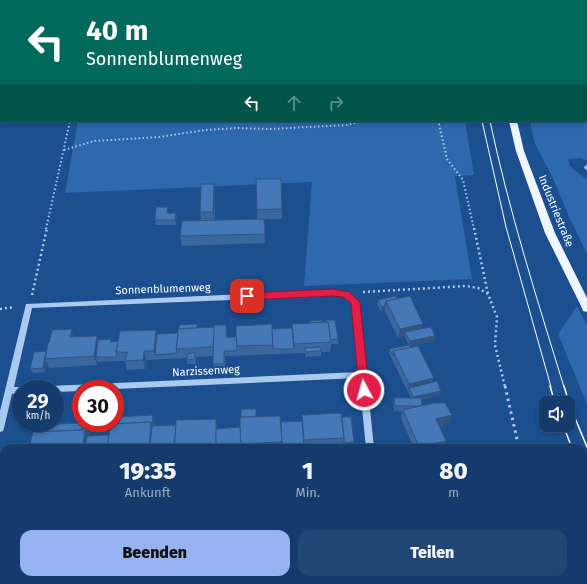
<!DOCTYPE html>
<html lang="de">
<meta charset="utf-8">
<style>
body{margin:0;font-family:"Fira Sans",sans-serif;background:#214673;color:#f1f3f6;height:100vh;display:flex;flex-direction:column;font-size:15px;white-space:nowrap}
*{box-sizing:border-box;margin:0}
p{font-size:13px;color:#9dadc1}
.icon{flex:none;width:22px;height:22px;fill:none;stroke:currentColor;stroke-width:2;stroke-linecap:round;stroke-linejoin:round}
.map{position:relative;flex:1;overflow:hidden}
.drawer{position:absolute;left:0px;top:444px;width:587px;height:140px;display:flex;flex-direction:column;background:#143b6b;border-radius:12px 12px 0 0;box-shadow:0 2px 6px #0003,0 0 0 1px #33557e}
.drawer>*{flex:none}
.top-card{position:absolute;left:0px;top:0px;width:587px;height:122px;box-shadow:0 2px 6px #0003,0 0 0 1px #33557e;background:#00695c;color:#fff;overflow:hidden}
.tools{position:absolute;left:539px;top:396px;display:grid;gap:8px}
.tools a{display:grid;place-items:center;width:36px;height:36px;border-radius:8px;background:#143b6b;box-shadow:0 2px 6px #0003,0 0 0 1px #33557e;font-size:20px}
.speed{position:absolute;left:12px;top:380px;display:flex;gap:8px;font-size:20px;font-weight:700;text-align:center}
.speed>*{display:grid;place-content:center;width:52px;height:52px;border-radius:50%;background:#143b6b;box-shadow:0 2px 6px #0003,0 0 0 1px #33557e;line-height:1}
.speed small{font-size:10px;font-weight:400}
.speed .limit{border:6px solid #d22;background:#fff;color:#111}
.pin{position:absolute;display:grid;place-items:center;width:34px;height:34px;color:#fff;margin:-17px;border-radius:8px;box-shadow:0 2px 6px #0006}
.me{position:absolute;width:44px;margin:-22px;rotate:354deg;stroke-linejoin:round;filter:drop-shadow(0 0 3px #0008)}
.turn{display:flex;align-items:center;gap:14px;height:84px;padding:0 20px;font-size:18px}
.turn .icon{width:52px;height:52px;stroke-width:2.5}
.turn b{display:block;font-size:28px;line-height:34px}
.lanes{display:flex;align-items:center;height:38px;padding:0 20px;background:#0003;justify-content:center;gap:20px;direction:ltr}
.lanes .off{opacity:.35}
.eta{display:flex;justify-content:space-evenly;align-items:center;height:68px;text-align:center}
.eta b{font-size:24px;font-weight:800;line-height:28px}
.primary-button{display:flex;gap:8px;margin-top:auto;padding:8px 20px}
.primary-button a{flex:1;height:46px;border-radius:12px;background:#95b2f1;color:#111;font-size:16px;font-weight:800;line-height:46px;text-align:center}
.primary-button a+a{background:#214673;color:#f1f3f6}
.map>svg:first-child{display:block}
</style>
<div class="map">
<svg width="587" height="584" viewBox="0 0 587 584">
<rect width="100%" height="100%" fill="#1b4f8f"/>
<g fill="#2e69ad">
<rect x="73" y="0" width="373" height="1"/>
<path d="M500,0H587V160L580,158L568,159L570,166L587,180V254L570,219L552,176L535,144L530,121H586V1Z"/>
<path d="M78,121H465L474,175L455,176L472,279L304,286L312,182L65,193Z"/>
<path d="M577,306L587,325V404L558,334Z"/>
</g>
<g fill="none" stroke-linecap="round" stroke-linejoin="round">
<path stroke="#a9c9ee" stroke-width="1.5" stroke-dasharray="1.5 2" stroke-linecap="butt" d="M395,1L397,0"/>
<g stroke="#a9c9ee" stroke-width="2" stroke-dasharray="1.5 2.5" stroke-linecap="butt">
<path d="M436,121L439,124L447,159L463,180L474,229"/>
<path d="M64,150L94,141L159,137L205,130L237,128L271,129L347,125L363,121"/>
<path d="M46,229L70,121"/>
</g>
<g stroke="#a9c9ee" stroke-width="2.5" stroke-dasharray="2 3" stroke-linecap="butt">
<path d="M474,228L488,294"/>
<path d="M363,292L466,286L478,288L488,294L497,317L495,345L505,387"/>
<path d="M32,295L47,228"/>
<path d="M0,309L15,307"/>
</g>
<g stroke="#a9c9ee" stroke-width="3" stroke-dasharray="2.5 4" stroke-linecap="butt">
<path d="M505,386L519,448"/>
<path d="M571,580L573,584"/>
</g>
<g fill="#a9c9ee" fill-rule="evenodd">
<path d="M587,165V170L584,168L585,166Z"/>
<path d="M333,290L348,292L359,302L374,448H366L359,378L115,389H81V391L55,392V389H46L47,387L50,386L358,372L352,303L344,296H333L32,308L14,387H21L24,389H21V393L12,394L4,428L3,431L0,432V411L26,304Z"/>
<rect x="0" y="490" width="4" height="8"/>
<path d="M357,580H368L366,584H355Z"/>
</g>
<g fill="#f0f6ff" fill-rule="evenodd">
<path d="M479,0H485L486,1H480Z"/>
<path d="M509,121H517L524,151L555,233L587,298V312L583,311L582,308L545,233L516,151Z"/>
</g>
<g stroke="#fff" stroke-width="1">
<path d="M482,121L506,227L551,387"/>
<path d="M490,121C509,211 537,299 564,387"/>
</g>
<g stroke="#fff" stroke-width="1.5">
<path d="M550,386L555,403"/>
<path d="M564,386L570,406L587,447"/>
<path d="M563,425L572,448"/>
<path d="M583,477L587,487"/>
</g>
</g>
<g fill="#3a679d">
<path d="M214,184L215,193V220L257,219V210L282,209V219H264L265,243L182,246L180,236L201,221L200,212Z"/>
<path d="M168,207V213H176L177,218L176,225H156L155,220Z"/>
<path d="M397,299L422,329L434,341L409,346L440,395L421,400L422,405L452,415L449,424L439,426L446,441L444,448H414L401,419L402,411H394L393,403L394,398H411L389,353V349L409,345L405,337L398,338L385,311L381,312L377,304L378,300Z"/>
<path d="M326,320L338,339V344H331L330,352H321V356L305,357V353L225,356V369H214L213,356L196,357V364H187V358L146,360L145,369L127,370L125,361H119L97,362V365L49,368L47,362L45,372L33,373L30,369L46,353L75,337L97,336L98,340L112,342L118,341L156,330L157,334L178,333L197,328L214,327L226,325L227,337H236L272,334L292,328V324L325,322Z"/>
<path d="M302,415L342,417L354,442V447L328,448H29L91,427L89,436L109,435L155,419L154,426L217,429L240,427L256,417L281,422L302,421Z"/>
<path d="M4,580H192V581L151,583V584H0Z"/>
<path d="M419,580H455L456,584H418Z"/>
</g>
<g fill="#305480">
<path d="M214,184L215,193L214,222L213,212Z"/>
<path d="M176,213L177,218L176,225L175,220Z"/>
<path d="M385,306V311L381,312L382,307Z"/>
<path d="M423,324L421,334L405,332V337L398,338L400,329Z"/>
<path d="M72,329L75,338L70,337Z"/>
<path d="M156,330L158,339L155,355L156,360L154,351Z"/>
<path d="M97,336L100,345L96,357L97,362V365L94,356Z"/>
<path d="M435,336L434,341L409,346L410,341Z"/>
<path d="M46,351L48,356L45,359L47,362L45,372L43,368Z"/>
<path d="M144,351L146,360L145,369L143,360Z"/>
<path d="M434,378L431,387L409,388L408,392L407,393L409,384Z"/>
<path d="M441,391L440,395L412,402L413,397Z"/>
<path d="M153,415L155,419L152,448H149L151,422Z"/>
<path d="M452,415L449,424L433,428L436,419Z"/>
<path d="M216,419L217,428V448H216Z"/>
<path d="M89,423L91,427L89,434L88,430Z"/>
<path d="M86,426L89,434L87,448H82Z"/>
<path d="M446,441L444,448H419V447Z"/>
<path d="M58,580H64L63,584H57Z"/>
<path d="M148,580H150L151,584H149Z"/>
</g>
<g fill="#4478b7" stroke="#305480">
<path d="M256,179H281L282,209L257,210Z"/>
<path d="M201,184H214L213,212H200Z"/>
<path d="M156,207H168L167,213H176L175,220H155Z"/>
<path d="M264,219L265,234L180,236L182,221Z"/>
<path d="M396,296L397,299L386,301L385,306L382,307L378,300Z"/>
<path d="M410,296L423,324L400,329L386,301Z"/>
<path d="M322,320L323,322L309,323V321Z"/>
<path d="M326,320H335L338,339L330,340L328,322H326Z"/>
<path d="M328,322L331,342L294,344L292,324Z"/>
<path d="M197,324V328L179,329V325Z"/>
<path d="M272,324L273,345L236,346V326Z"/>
<path d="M214,325H226V337H236L237,351H224V364H213Z"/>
<path d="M214,327L213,347L176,349L178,329Z"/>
<path d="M431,327L435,336L410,341L405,332Z"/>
<path d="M292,328L294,349H273L272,329Z"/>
<path d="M72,329L70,337L97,336L94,356L45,359L48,343H49L52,330Z"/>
<path d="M156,330L154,351H144L143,360L125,361L127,352H116L120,331Z"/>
<path d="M178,333L176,349L177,353L155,355L157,334Z"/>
<path d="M111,339L110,342L118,341L116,352L117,357H96L98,340Z"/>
<path d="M409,345L410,348L393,351V356L389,349Z"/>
<path d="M418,346L434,378L409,384L393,351Z"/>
<path d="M320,347L321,351L305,352V348Z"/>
<path d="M46,351L43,368L30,369L34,352Z"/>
<path d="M195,352V359L187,360V354Z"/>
<path d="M437,381L441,391L413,397L409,388Z"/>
<path d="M394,398H421L422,405L417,406H395Z"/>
<path d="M434,403H445L452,415L436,419L446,441L419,447L403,410Z"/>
<rect x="241" y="409" width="15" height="8"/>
<path d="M341,413L344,438L304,440L302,415Z"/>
<path d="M153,415L152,425L151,422L113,424V423H115V417Z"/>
<path d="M280,416L282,442L240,444V417Z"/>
<path d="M342,417H351L354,442L344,443V438Z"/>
<path d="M216,419V445L176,447V448H174L176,420Z"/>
<path d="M302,421L304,445L282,446L281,422Z"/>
<path d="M151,422L149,448H107L111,424Z"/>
<path d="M81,423H89L88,430L86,426L84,425L83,430L36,432L38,425Z"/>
<path d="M84,425L86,426L82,448H29L33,432L83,430Z"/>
<path d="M176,425L174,448H150L152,426Z"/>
<path d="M240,427L241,447L216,448V429Z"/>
<path d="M109,435L107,448H85L87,436Z"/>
<path d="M4,557V580H58L57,584H0V573Z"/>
<path d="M61,580H87L86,584H60Z"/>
<path d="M87,580H145L130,581V582L99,583V584H86Z"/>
<path d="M421,580H455L456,584H422Z"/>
</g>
<path fill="#e11d48" stroke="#92132f" d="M333,289L349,292L360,302L369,390L367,393L364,394L360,393L359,390L351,303L343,297L333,296L247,300L242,296L247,293Z"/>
<g text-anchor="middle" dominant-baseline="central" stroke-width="4" stroke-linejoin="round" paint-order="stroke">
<g font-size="11" fill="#fff" stroke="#1b4f8f">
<text transform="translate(556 211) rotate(68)">Industriestraße</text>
<text transform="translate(163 289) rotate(-2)">Sonnenblumenweg</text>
<text transform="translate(206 371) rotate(-3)">Narzissenweg</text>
</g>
</g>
</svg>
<div class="tools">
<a><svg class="icon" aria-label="sound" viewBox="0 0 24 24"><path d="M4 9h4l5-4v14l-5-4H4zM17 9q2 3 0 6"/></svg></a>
</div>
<div class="speed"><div>29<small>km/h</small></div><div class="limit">30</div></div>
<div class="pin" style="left:247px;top:296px;background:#d93025"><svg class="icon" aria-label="arrive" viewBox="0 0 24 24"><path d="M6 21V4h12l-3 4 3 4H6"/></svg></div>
<svg class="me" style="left:364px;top:390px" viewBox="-20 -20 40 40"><circle r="17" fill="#e11d48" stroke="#fff" stroke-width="3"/><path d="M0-11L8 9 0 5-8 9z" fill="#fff"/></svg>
<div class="top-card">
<div class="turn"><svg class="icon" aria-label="left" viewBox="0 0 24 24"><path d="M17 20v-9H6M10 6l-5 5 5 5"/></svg><div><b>40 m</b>Sonnenblumenweg</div></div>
<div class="lanes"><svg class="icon" aria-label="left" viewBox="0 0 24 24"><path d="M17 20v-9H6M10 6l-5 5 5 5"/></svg><svg class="icon off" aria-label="ahead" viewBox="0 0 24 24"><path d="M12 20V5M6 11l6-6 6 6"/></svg><svg class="icon off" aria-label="right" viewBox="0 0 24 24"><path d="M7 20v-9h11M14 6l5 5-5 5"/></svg></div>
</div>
<section class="drawer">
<div class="eta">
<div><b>19:35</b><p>Ankunft</p></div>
<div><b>1</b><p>Min.</p></div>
<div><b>80</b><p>m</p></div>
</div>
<div class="primary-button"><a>Beenden</a><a>Teilen</a></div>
</section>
</div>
